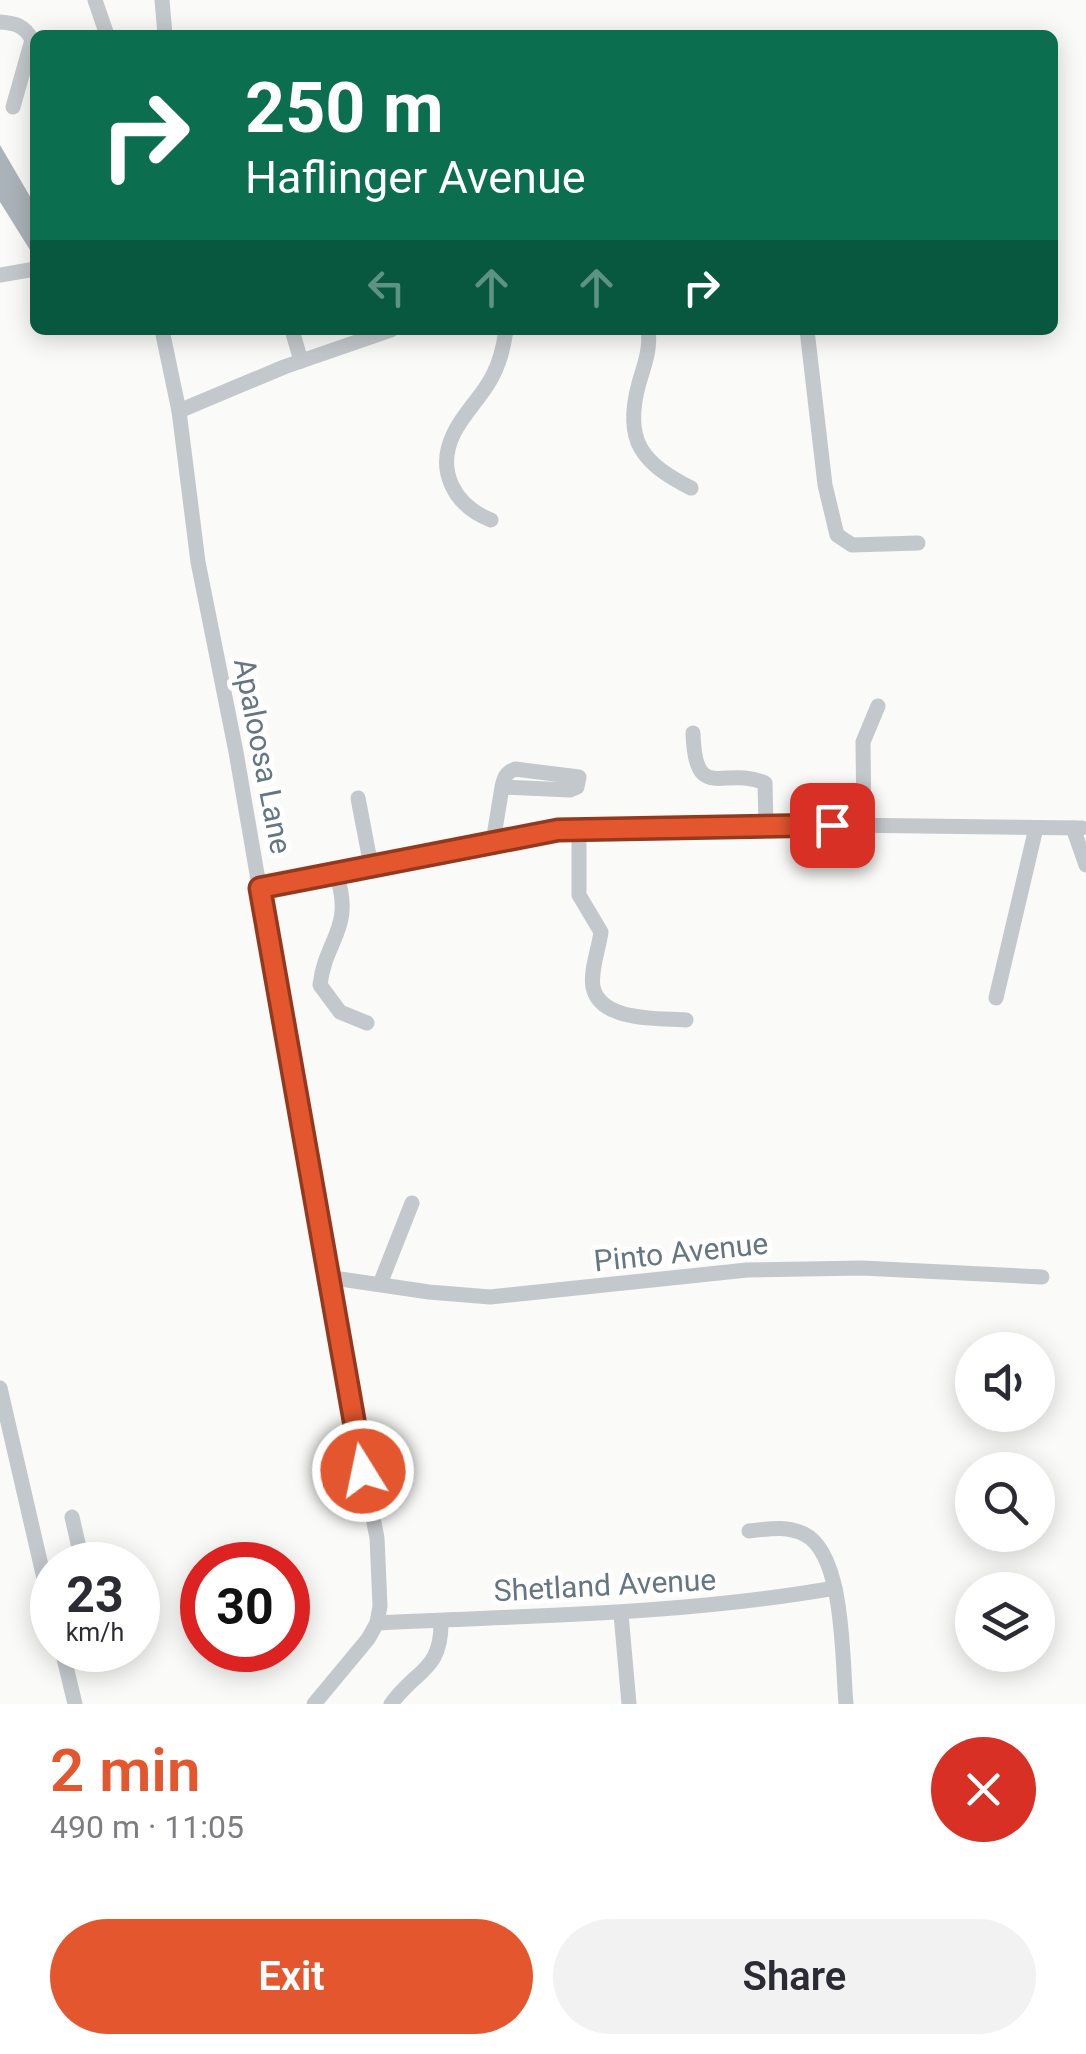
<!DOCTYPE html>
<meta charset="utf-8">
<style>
body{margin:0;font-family:Roboto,sans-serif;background:#f2f2f3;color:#2b2b33;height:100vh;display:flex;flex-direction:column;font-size:38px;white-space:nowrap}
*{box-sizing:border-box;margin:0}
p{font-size:32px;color:#7c7c81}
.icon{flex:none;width:55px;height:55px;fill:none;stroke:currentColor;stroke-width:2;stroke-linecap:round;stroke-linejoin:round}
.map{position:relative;height:1704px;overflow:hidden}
.panel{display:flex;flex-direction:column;background:#fff;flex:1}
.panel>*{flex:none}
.hud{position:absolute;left:30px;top:30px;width:1028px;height:305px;border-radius:15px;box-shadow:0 5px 25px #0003;background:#0b6e4f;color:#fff;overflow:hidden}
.fabs{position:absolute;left:955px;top:1332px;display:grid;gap:20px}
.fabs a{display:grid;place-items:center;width:100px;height:100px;border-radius:50%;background:#fff;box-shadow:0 5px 25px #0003;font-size:50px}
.speed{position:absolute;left:30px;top:1542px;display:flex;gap:20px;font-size:50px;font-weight:700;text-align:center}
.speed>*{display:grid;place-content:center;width:130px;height:130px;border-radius:50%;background:#fff;box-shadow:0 5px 25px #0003;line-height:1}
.speed small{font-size:25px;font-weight:400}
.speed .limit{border:15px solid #d22;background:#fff;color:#111}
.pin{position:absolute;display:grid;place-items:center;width:85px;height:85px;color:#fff;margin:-42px;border-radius:20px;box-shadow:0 5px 15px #0006}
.me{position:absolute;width:110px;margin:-55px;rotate:350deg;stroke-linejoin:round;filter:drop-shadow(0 0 8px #0008)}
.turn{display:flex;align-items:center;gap:35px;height:210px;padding:0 50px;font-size:45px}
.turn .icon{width:130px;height:130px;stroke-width:2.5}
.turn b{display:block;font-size:70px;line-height:85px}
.lanes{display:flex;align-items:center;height:95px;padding:0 50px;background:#0003;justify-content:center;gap:50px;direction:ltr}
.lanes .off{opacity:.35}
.round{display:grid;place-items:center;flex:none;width:105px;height:105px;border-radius:52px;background:#f2f2f3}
.headline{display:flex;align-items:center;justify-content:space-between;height:170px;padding:0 50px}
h1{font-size:60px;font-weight:600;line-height:75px;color:#e4572e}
.cta{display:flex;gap:20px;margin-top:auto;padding:20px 50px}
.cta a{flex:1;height:115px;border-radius:60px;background:#e4572e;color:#fff;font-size:40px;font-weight:600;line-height:115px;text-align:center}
.cta a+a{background:#f2f2f3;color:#2b2b33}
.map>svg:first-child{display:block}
</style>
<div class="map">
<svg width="1086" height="1704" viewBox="0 0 1086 1704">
<rect width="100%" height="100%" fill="#fafaf8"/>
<path fill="#aab3b9" d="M0,145L35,205V258L0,202Z"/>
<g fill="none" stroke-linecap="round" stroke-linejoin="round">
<g stroke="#c3c8cc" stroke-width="15">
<path d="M95,0L107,35"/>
<path d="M162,0L165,35"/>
<path d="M0,22C16,23 25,26 32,40L13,107"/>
<path d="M0,275L35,269"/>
<path d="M162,330L179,411L198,562L236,752L332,1309L377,1538L380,1606L377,1623L368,1639L314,1704"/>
<path d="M292,330L301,361"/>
<path d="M648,330C651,348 644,366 639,383C623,441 642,463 691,488"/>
<path d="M807,330L825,485L837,535L852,545L918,543"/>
<path d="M179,411L284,367L391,330"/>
<path d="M491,520C455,506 435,471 454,433C464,412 483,396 493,375C500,362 504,344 506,330"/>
<path d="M693,733C695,805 724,765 765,783L766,824"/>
<path d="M358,798L371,866"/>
<path d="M864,825L863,742L878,706"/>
<path d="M1073,828L1086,865"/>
<path d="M579,829V895L601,932C599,948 590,971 593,987C600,1022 660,1018 686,1020"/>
<path d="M493,842L502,787C504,777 506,773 515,769L579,777L577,787L570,790L502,787"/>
<path d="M336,873C355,929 325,939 320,985L340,1012L367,1023"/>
<path d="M260,888L557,830L766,824L1082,828"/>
<path d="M996,998L1036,828"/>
<path d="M327,1277L429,1292L490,1297L747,1270L862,1268L1042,1277"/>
<path d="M380,1284L412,1203"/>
<path d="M0,1388L52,1613"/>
<path d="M72,1517L83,1565"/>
<path d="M749,1531C768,1529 786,1525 804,1534C845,1554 842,1661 846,1704"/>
<path d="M621,1614L629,1704"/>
<path d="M377,1623C532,1615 680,1615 835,1588"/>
<path d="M62,1650L75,1704"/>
<path d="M391,1704C416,1669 442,1671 441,1621"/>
</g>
</g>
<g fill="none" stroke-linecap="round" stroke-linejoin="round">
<defs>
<path id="route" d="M363,1471L260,888L558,830L832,825"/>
</defs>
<use href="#route" stroke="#94391e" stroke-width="25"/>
<use href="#route" stroke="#e4572e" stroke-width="18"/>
</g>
<g text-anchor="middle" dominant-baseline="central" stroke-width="10" stroke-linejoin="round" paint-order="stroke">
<g font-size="30" fill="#657683" stroke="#fff">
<text transform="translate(263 756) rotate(79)">Apaloosa Lane</text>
<text transform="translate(681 1252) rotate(-6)">Pinto Avenue</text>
<text transform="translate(605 1585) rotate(-3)">Shetland Avenue</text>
</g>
</g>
</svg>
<div class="fabs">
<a><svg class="icon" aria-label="sound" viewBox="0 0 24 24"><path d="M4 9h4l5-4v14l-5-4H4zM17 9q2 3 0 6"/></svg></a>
<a><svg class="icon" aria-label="search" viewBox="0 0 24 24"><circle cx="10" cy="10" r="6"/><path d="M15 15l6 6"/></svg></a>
<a><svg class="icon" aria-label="layers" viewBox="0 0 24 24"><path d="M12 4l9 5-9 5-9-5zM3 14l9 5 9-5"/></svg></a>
</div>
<div class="speed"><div>23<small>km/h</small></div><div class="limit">30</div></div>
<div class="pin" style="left:832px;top:825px;background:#d93025"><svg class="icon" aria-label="arrive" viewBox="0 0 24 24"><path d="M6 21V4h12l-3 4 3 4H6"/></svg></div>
<svg class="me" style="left:363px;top:1471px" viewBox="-20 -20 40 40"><circle r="17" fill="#e4572e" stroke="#fff" stroke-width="3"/><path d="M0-11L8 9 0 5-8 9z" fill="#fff"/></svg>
<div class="hud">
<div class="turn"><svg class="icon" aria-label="right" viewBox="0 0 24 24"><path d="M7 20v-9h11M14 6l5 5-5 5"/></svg><div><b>250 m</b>Haflinger Avenue</div></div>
<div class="lanes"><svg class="icon off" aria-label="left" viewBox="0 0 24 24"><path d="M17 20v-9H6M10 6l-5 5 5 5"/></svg><svg class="icon off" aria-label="ahead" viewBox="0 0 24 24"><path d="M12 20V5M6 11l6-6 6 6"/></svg><svg class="icon off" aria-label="ahead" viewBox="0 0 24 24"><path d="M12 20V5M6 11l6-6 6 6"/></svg><svg class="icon" aria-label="right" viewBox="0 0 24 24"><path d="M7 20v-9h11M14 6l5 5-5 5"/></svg></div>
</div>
</div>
<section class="panel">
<div class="headline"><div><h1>2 min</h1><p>490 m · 11:05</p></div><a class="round" style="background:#d93025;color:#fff"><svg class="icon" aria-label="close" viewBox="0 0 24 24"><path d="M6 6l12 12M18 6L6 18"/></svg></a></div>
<div class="cta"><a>Exit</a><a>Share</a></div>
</section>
